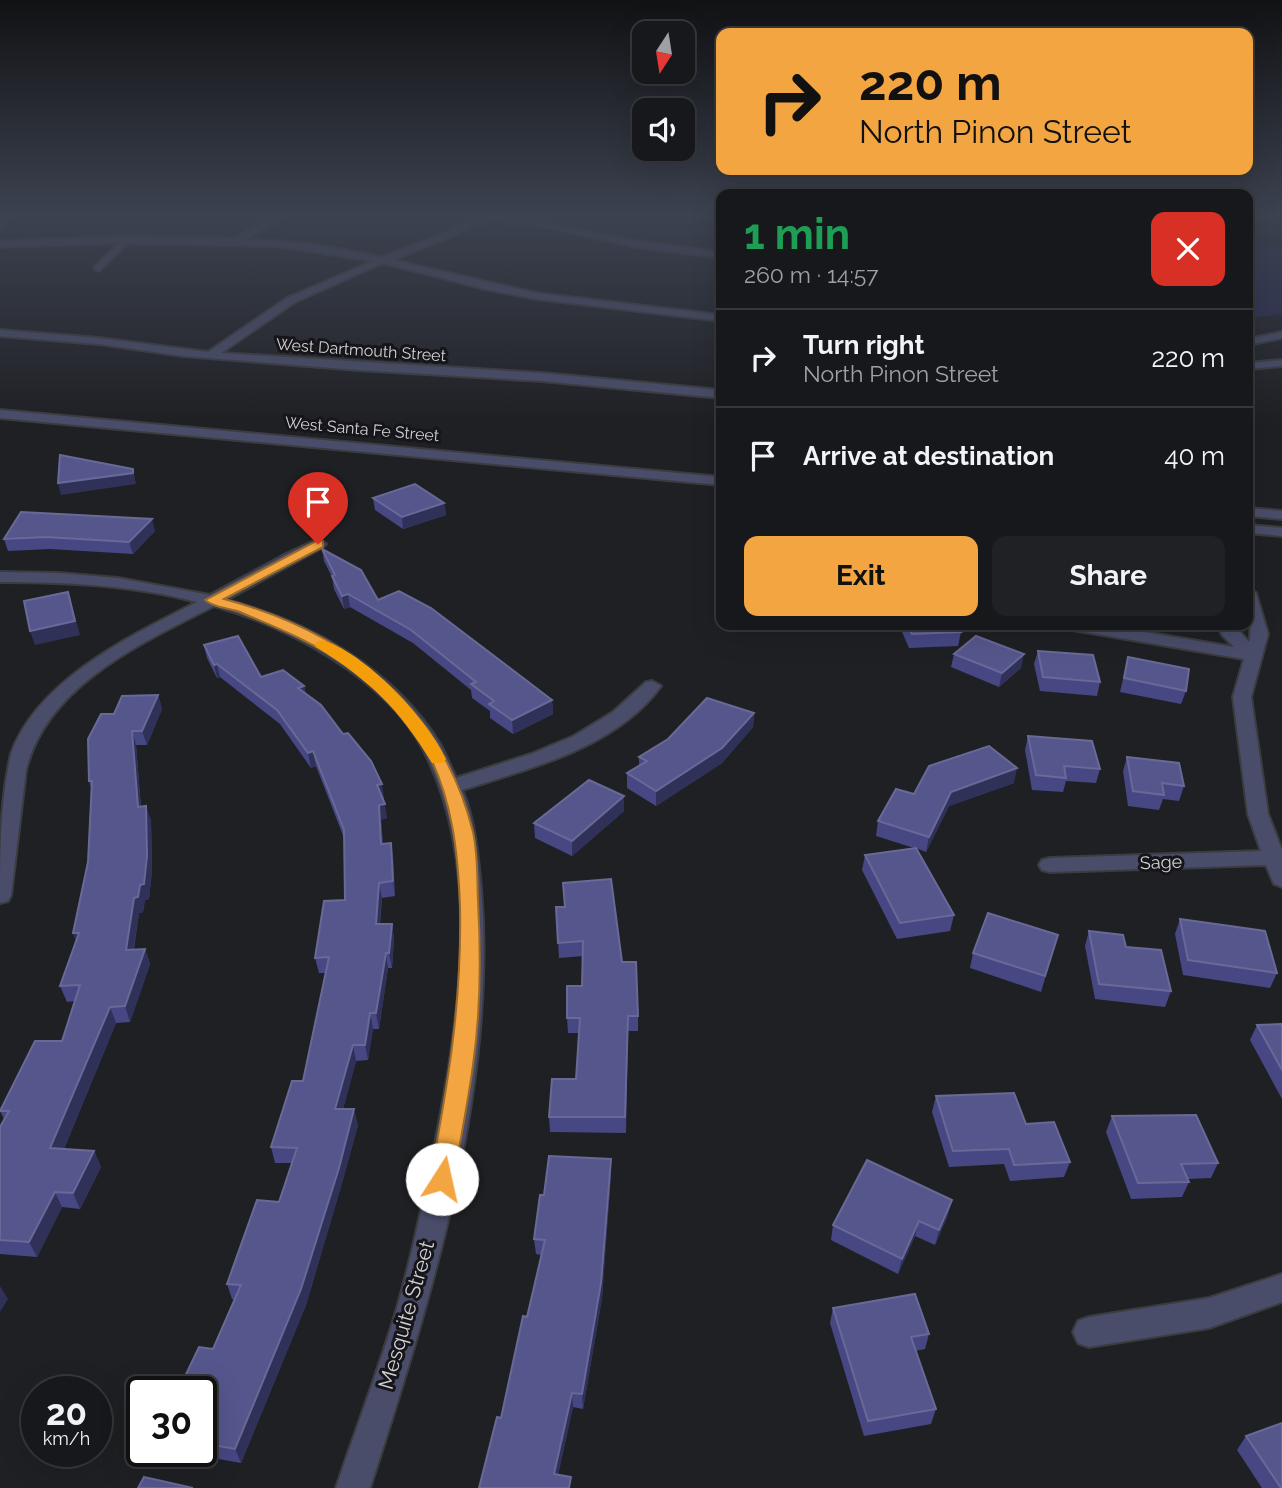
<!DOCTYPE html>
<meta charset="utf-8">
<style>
body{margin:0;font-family:Raleway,sans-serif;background:#202124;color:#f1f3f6;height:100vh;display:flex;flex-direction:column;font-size:26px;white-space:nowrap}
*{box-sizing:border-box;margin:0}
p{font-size:23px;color:#9ea0a3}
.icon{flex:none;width:38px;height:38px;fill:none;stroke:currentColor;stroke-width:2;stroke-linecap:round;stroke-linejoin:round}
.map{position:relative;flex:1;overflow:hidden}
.side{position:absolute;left:716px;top:189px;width:537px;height:441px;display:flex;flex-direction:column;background:#17181b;border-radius:14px;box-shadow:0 7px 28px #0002,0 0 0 2px #36373a}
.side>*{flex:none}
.banner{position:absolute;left:716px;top:28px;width:537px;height:147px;border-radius:14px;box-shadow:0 7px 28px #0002,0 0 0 2px #36373a;background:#f2a541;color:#111;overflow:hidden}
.needle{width:46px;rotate:192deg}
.buttons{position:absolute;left:632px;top:21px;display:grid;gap:14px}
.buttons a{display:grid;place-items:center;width:63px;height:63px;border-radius:14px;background:#17181b;box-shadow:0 7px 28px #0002,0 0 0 2px #36373a;font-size:35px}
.speed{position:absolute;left:21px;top:1376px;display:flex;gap:14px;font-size:35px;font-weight:700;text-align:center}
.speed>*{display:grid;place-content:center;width:91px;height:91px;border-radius:50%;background:#17181b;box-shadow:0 7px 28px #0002,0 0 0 2px #36373a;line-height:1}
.speed small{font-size:18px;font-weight:400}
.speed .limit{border:4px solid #111;border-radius:10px;background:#fff;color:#111}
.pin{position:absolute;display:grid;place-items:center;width:60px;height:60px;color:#fff;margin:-72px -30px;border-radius:50% 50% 50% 0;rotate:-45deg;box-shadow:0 0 7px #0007}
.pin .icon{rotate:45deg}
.me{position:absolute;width:77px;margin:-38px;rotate:10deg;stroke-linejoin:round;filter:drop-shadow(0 0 5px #0008)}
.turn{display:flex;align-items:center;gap:24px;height:147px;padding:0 28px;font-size:32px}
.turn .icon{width:91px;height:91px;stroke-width:2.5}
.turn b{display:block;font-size:49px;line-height:60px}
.round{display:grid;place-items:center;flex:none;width:74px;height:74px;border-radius:14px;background:#202124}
.overview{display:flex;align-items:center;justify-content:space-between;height:119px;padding:0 28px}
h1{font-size:42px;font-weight:700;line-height:52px;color:#1e9e55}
.primary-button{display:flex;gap:14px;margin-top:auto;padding:14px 28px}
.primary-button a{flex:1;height:80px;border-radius:14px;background:#f2a541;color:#111;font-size:28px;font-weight:700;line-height:80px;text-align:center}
.primary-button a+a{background:#202124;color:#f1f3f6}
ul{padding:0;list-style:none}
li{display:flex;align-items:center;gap:21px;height:98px;padding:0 28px;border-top:2px solid #36373a}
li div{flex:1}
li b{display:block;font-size:26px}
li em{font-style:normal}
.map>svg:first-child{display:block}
</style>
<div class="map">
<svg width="1282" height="1488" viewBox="0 0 1282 1488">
<rect width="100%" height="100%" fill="#1f2024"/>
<path fill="#27284f" d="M1248,244L1282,248V314L1248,318Z"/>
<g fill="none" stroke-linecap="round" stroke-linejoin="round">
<defs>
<g id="minor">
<path d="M1,214H9L4,226L0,229Z"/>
<path d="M277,214H288L246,239L313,244L382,257L444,233L482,214H500L636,241L721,252V258L636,247L540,226L489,218L450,237L393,260L536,293L721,315V321L536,299L485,289L383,263L295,302L221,353L542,373L721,390V398L542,381L358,370L183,356L99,344L0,336V330L99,338L208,352L287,298L373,261L274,246L128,243L99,271L94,268L118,243L0,247V241L126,236L234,238Z"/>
<path d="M1258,214H1272L1248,222V217Z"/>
<path d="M1282,332V338L1248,345V339Z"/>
<path d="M1282,360V366L1248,369V363Z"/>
<path d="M318,539L326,544L323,547L226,600C309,621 395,670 440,744C446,755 451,767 456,778L531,754L574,736L613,712L646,682L652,681L661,686C616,748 530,768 462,790C475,819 478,857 481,888C498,1086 430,1302 370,1488H336C356,1428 379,1369 397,1308C411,1259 422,1208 432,1158C458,1031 486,869 423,749C387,679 287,626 214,606C142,643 47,685 26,770L11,895L8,901L0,903C0,854 0,801 11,754C37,680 132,635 197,602C133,585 66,582 0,582V572L58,573L118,578L210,595L286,554Z"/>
<path d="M1248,588L1256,593L1268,634L1251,697L1268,814L1282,850V887L1274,884L1266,865L1050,872L1042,870L1039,865L1042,860L1050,858L1261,851L1248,814L1233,697L1244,659L1073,630L1065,625H1102L1234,647L1222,635L1218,625H1234L1249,642C1253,631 1247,603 1248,588Z"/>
<path d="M1282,1274V1302L1209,1328L1089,1347L1078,1343L1073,1332L1078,1321L1089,1317L1209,1298Z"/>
</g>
<g id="tertiary">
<path d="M0,410L721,477V485L0,418Z"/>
<path d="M1248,508L1282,511V519L1248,516Z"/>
<path d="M1248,525L1282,528V536L1248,533Z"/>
</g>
</defs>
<use href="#minor" stroke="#3b3c40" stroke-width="4"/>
<use href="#tertiary" stroke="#3b3c40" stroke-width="4"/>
<use href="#minor" fill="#4a4d6a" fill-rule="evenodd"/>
<use href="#tertiary" fill="#4a4d6a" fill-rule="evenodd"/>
</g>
<g fill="#464783">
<path d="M373,498L444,503L446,515L403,529L375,510Z"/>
<path d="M155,531L133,554L50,549L8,551L4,539Z"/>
<path d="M322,549L378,600L552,700L553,714L513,734L490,718V711L472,698L471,690L413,643L350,607L344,609L334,589L332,577L324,561Z"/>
<path d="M899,625H957L961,632L958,646L909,648Z"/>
<path d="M204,645L261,677L304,686L306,694L384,798L383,799L387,818L381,820L383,844L391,843L393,858L395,896L382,898L380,924H392L394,939L392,968H388L379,1029H373L368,1060L356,1061L343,1109L358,1125L342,1183L306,1305L241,1463L174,1451H201V1391L213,1349L235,1300L232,1299L227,1284L279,1202L292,1163H275L271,1147L303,1081L326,973H319L315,958L345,900L344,838L316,766L311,768L280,724L220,677L217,678L207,658Z"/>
<path d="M1038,651L1100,682L1097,696L1040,691L1034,664Z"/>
<path d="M954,654L1021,668L999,687L951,667Z"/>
<path d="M1128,657L1186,691L1181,704L1120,692Z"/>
<path d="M158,695L162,709L147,745H136L141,807L151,820L152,871L149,899L145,900L143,912L139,913L134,949H145L150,964L130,1022L116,1023L64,1149L94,1151L101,1167L80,1209L62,1207L37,1257L0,1254V1127L4,1119L0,1111L62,1041L75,1001L67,1002L60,986L76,941L73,933L88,862L91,788L89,781L114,714Z"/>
<path d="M754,713L753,727L722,763L656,806L627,788V773L639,766V757Z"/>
<path d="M1028,736L1100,769L1096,783L1066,781L1063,792L1032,790L1025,750Z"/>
<path d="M1127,757L1184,786L1179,801L1163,799L1159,810L1128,806L1123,771Z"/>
<path d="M1014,783L949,806L926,852L916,848L954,915L950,931L897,939L862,870L865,855L914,848L876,836L878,821L914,794Z"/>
<path d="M624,796V811L572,856L535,838L534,823Z"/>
<path d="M563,883L622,962L638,1016V1031H628L626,1133L550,1132L549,1117L576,1079L579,1033H568L567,1018L582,986L583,956L559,958L556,907H565Z"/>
<path d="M1180,919L1277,973L1270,988L1183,975L1175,934Z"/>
<path d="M1089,931L1126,947L1171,991L1165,1007L1095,999L1085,946Z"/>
<path d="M1058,935L1041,992L970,968L973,953Z"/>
<path d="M1282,1024V1099L1250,1040L1257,1025Z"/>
<path d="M936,1096L1026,1124L1070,1162L1064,1177L1010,1181L1004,1164L949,1167L932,1112Z"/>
<path d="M1112,1116L1218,1163L1211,1178L1188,1179L1189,1182L1182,1197L1131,1199L1106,1132Z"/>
<path d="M611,1174L602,1298L583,1409L573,1407L558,1475L501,1418L527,1317L541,1255L536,1254L534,1239L544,1195Z"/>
<path d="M948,1215L935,1245L915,1236L898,1274L831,1240L833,1225Z"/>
<path d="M833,1308L929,1334L925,1349L915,1351L936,1409L931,1424L864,1436L830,1323Z"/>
<path d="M1246,1436L1282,1488H1262L1237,1450Z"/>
</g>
<g fill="#303159">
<path d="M133,469L136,484L61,495L58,483Z"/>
<path d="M444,503L446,515L403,529L402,517Z"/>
<path d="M152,519L155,531L133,554L129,542Z"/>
<path d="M68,592L80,635L35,645L30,631Z"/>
<path d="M348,594L350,607L344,609L342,596Z"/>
<path d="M1024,654L1021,668L999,687L1002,673Z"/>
<path d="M217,664L220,677L217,678L214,665Z"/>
<path d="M304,686L307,700L298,688Z"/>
<path d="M158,695L162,709L147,745L142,731Z"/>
<path d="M552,700L553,714L513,734L512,720Z"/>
<path d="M754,713L753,727L722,763L656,806V791Z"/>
<path d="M132,731L136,745L142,822L138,807Z"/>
<path d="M313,751L316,766L311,768L308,753Z"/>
<path d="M1017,768L1014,783L949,806L926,852L929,837L951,792Z"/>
<path d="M382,784L384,798L379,800L377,785Z"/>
<path d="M624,796V811L572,856V841Z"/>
<path d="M385,804L387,818L381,820L384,859L381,844L379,805Z"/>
<path d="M146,806L151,820L152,871L149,899L145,900L143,912L139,913L131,965L126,950Z"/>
<path d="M391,843L393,858L395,896L393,881Z"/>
<path d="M379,883L382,898L378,940L376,924Z"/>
<path d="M392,924L394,939L392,968L389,953Z"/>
<path d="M73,933H79V949Z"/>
<path d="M145,949L150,964L130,1022L125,1006Z"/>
<path d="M386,953L388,968L379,1029L376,1013Z"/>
<path d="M110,1007L116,1023L58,1163L50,1148Z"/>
<path d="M370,1013L373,1029L368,1060L365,1045Z"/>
<path d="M353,1045L356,1061L339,1124L335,1109Z"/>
<path d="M354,1109L358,1125L342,1183L306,1305L241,1463L235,1449Z"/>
<path d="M94,1151L101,1167L80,1209L73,1193Z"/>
<path d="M611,1159V1174L602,1298L583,1409L582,1394Z"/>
<path d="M55,1192L62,1207L37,1257L29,1242Z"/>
<path d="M952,1200L948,1215L935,1245L939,1230Z"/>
<path d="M919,1221L915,1236L898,1274L902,1259Z"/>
<path d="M0,1286L8,1299L0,1312Z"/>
<path d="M572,1393L573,1407L555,1488L554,1474Z"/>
</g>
<g fill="#55568c" stroke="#696997" stroke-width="2">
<path d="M60,455L133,469V473L58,483Z"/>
<path d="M415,484L444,503L402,517L373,498Z"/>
<path d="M21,512L152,519L129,542L46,537L4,539Z"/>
<path d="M322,549L361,570L378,600L399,591L431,608L552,700L512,720L489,704L494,701L471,684L476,682L411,630L348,594L342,596L332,576L335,575Z"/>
<path d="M68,592L75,621L30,631L24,601Z"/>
<path d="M907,625H957L961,632L912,634Z"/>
<path d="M238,636L261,677L283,670L304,686L298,688L321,705L343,734L348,733L371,761L382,784L377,785L385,804L379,805L381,844L391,843L393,881L379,883L376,924H392L389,953H386L376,1013H370L365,1045H353L335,1109H354L339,1168L301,1289L235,1449L201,1443V1391H178L199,1347L213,1349L241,1285L227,1284L257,1200L279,1202L297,1148L271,1147L292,1081H303L329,957L315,958L324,901L345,900L344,830L313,751L308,753L277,710L217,664L214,665L204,645Z"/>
<path d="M976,636L1024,654L1002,673L954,654Z"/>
<path d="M1038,651L1093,655L1100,682L1043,677Z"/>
<path d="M1128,657L1189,669L1186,691L1124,678Z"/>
<path d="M158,695L142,731H132L138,807L146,806L147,856L144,884L140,885L138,897L134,898L126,950L145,949L125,1006L110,1007L50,1148L94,1151L73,1193L55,1192L29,1242L0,1240V1127L9,1111H0L35,1041H62L80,985L60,986L79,933H73L88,862L92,781H89L88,739L101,714H114L122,696Z"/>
<path d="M707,698L754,713L722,748L656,791L627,773L647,761L639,757L668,739Z"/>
<path d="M1028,736L1092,741L1100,769L1064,766L1066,778L1036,775Z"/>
<path d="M989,746L1017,768L951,792L929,837L878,821L896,789L914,794L929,766Z"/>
<path d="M1127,757L1179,763L1184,786L1162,783L1164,795L1133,791Z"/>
<path d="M589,780L624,796L572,841L534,823Z"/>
<path d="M916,848L954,915L900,923L865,855Z"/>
<path d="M611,879L622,962H636L638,1016H628L625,1117H549L552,1079H576L580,1018H567V986H582L583,941L558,943L556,907H565L563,883Z"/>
<path d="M988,913L1058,935L1045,976L973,953Z"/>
<path d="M1180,919L1265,931L1277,973L1188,960Z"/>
<path d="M1089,931L1123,935L1126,947L1161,950L1171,991L1099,984Z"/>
<path d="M1282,1024V1070L1257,1025Z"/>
<path d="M1014,1093L1026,1124L1054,1122L1070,1162L1014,1165L1009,1149L953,1151L936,1096Z"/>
<path d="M1196,1115L1218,1163L1181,1164L1189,1182L1138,1183L1112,1116Z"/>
<path d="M549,1156L611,1159L601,1283L582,1394L572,1393L554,1474L571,1477L569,1488H479L497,1417L501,1418L523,1316L527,1317L545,1240L534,1239L540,1195H544Z"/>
<path d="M867,1160L952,1200L939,1230L919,1221L902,1259L833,1225Z"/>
<path d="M915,1294L929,1334L911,1337L936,1409L868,1421L833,1308Z"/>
<path d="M1282,1423V1488H1281L1246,1436Z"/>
<path d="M144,1477L193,1488H138Z"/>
</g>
<linearGradient id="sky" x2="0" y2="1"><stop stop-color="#111214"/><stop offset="0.51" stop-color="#3c4250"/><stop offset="1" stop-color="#3c4250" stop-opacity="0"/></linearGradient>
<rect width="1282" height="423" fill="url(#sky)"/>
<path fill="#f2a541" stroke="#9d6b2a" stroke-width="2" d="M318,540L323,541V547L224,599C347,632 442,706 473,832C478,854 477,879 478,901C481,955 481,1010 473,1065C468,1103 460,1141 454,1179L450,1187L442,1190L434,1187L430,1179C448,1084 462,1003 460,906C458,851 452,797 425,747C407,715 377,690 348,667C316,643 277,628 240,612C229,608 214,608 205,600Z"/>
<path fill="#f59e0b" d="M321,640C364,651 428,719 446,759L443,763H432C398,708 371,681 316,647L314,644Z"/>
<g text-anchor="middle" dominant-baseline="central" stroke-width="6" stroke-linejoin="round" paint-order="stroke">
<g font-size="16" fill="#d1d1d4" stroke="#16161a">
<text transform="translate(361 350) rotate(4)">West Dartmouth Street</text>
<text transform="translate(362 429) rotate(5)">West Santa Fe Street</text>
</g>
<g font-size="18" fill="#d1d1d4" stroke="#16161a">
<text transform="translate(1161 862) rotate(-2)">Sage</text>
</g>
<g font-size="21" fill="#d1d1d4" stroke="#16161a">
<text transform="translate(406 1315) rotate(-74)">Mesquite Street</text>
</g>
</g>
</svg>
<div class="buttons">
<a><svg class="needle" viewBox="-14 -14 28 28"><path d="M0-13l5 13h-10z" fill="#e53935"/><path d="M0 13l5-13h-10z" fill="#9ea0a3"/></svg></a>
<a><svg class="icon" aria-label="sound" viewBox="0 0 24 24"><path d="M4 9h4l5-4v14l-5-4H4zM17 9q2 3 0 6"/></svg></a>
</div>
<div class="speed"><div>20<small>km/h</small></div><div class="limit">30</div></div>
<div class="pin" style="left:318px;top:544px;background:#d93025"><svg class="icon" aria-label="arrive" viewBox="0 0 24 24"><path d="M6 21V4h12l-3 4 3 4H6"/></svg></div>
<svg class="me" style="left:442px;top:1179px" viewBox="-20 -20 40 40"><circle r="19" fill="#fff"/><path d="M0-13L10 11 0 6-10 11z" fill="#f2a541"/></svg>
<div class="banner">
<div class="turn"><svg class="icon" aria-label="right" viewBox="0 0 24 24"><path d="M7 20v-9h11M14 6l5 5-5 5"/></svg><div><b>220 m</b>North Pinon Street</div></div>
</div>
<section class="side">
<div class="overview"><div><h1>1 min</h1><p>260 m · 14:57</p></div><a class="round" style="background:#d93025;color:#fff"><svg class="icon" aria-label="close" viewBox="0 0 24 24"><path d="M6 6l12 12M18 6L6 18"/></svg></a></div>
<ul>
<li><svg class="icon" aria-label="right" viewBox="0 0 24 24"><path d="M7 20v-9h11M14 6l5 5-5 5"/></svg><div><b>Turn right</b><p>North Pinon Street</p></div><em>220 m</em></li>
<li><svg class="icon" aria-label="arrive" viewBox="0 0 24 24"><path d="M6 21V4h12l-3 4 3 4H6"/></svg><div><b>Arrive at destination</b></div><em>40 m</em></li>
</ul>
<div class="primary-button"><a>Exit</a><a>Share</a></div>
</section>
</div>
